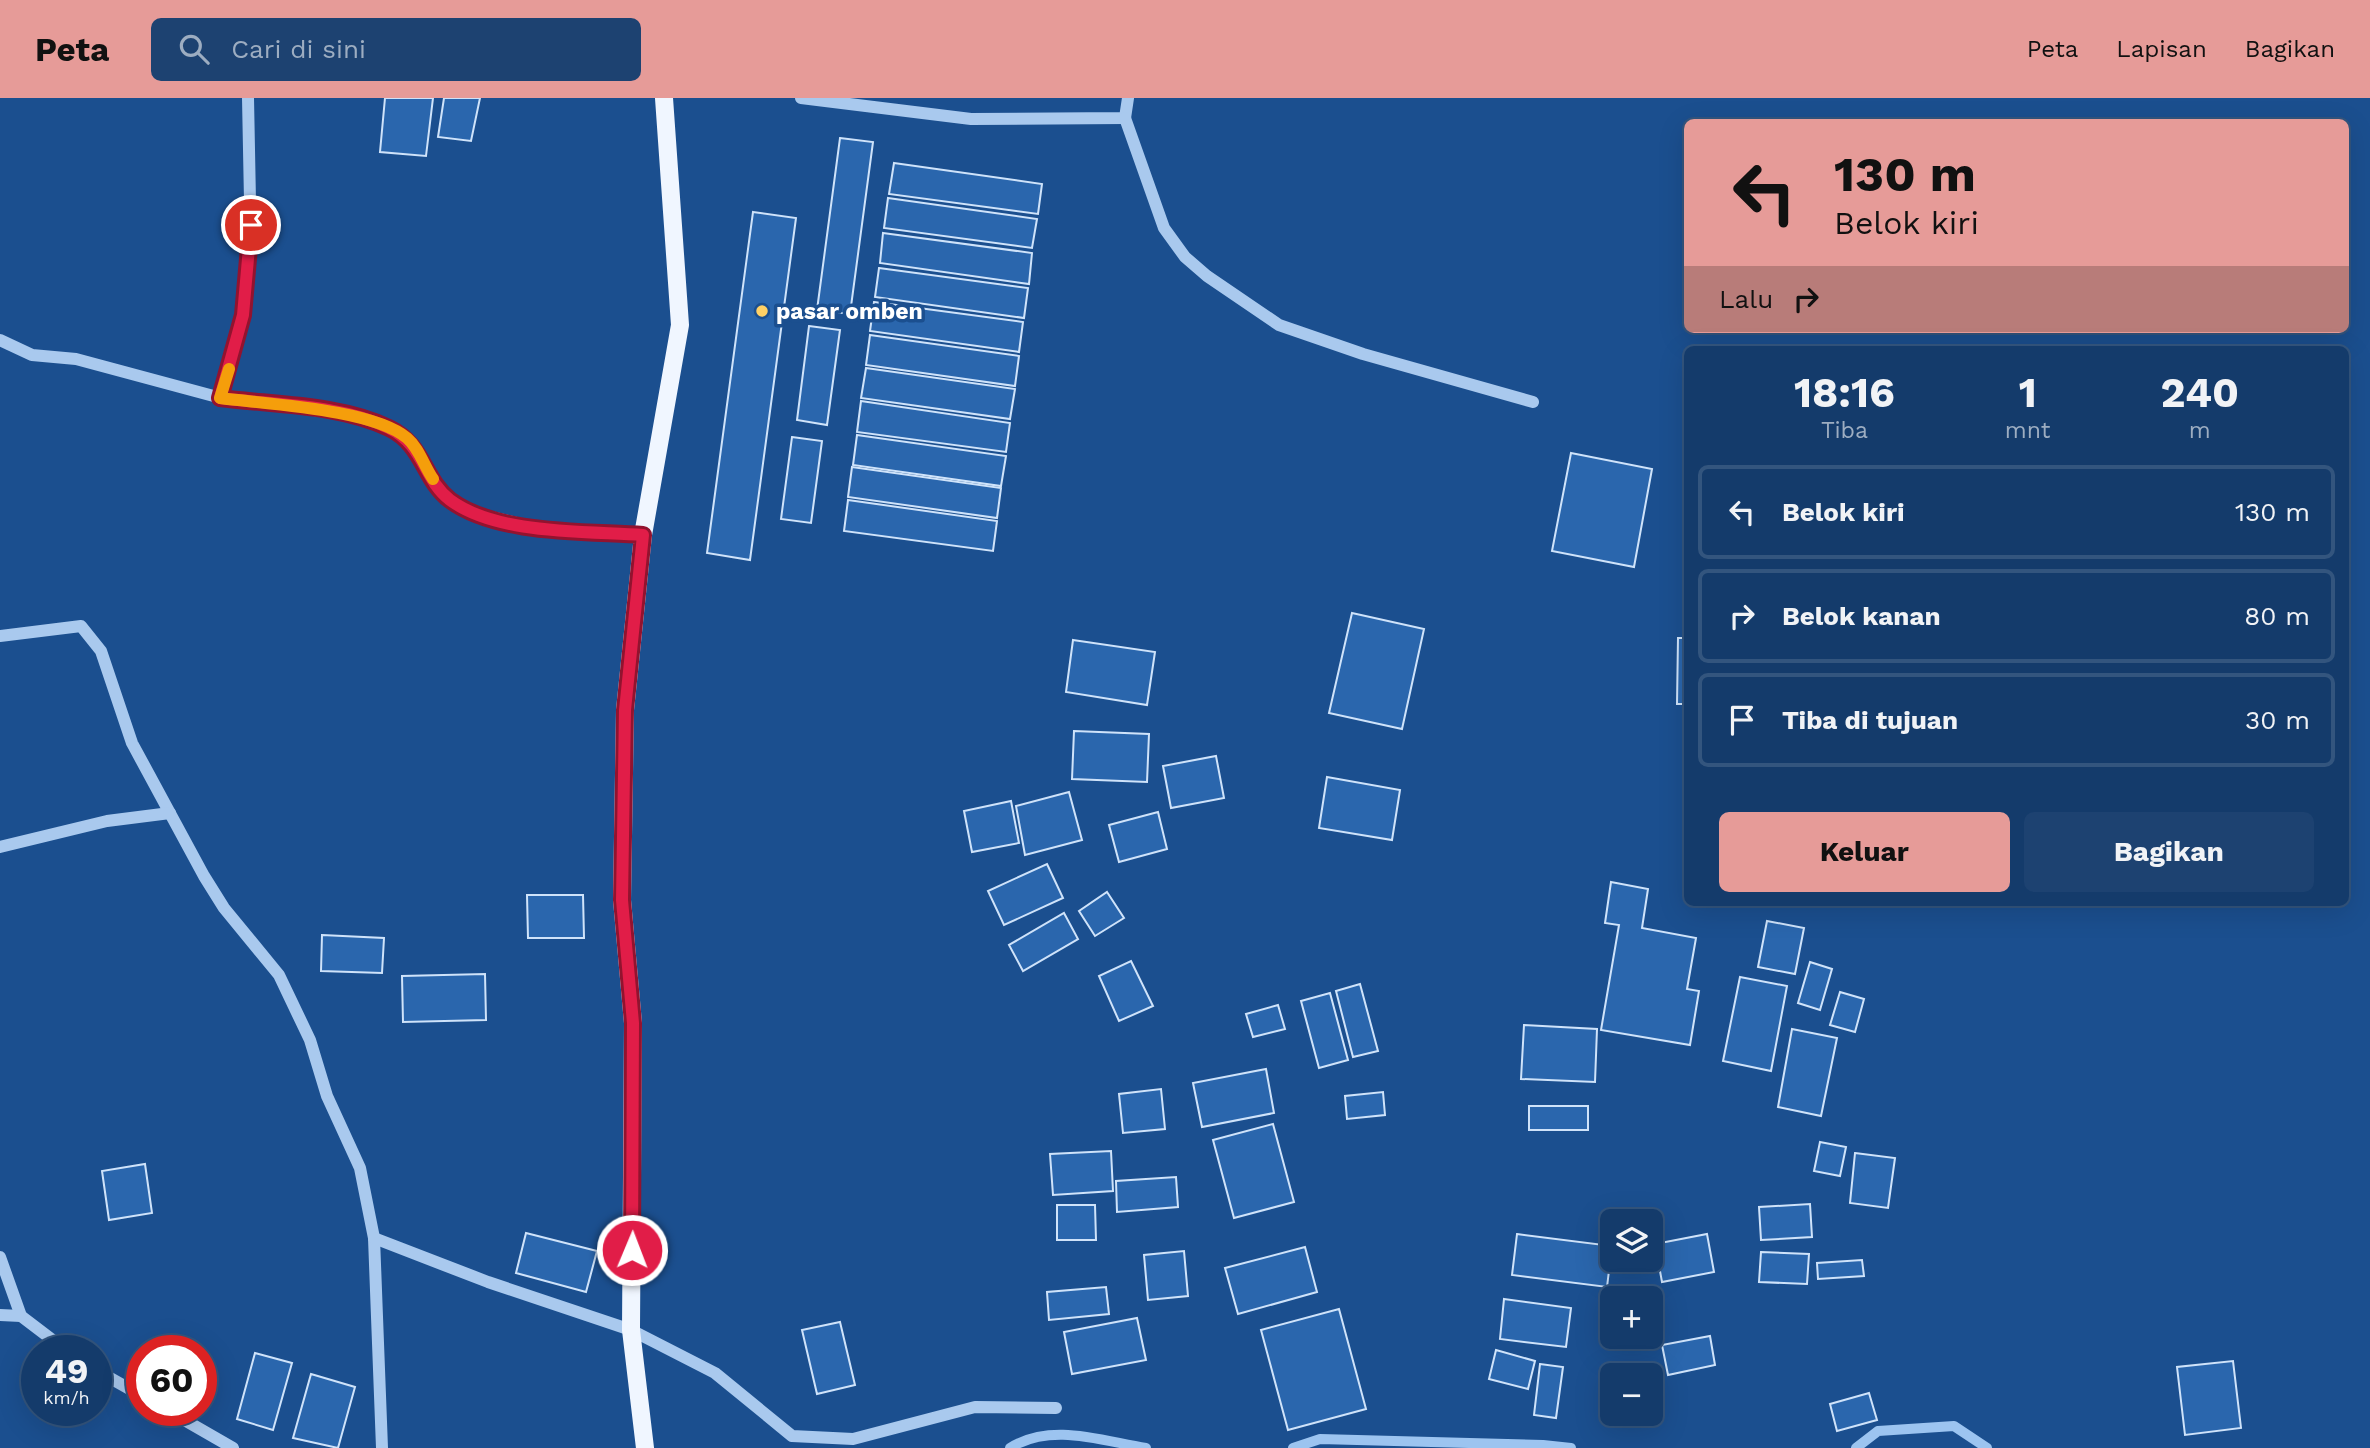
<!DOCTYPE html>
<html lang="id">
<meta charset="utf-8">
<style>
body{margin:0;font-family:"Work Sans",sans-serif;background:#1d4271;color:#f1f3f6;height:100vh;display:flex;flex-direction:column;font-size:26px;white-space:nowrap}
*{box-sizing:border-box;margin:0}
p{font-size:23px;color:#9dadc1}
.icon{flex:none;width:38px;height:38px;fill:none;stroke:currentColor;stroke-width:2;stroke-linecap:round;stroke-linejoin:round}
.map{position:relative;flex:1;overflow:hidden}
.sheet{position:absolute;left:1684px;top:248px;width:665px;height:560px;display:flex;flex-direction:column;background:#143b6b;border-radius:10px;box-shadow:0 7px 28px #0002,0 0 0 2px #33557e}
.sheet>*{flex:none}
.banner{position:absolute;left:1684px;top:21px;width:665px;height:214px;border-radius:10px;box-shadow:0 7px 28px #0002,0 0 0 2px #33557e;background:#e69b98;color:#111;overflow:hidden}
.controls{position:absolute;left:1600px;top:1111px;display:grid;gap:14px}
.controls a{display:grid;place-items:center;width:63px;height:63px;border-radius:10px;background:#143b6b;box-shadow:0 7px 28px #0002,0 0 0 2px #33557e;font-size:35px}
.speed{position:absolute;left:21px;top:1237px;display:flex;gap:14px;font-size:35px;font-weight:700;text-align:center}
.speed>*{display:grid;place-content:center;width:91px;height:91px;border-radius:50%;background:#143b6b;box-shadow:0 7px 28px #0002,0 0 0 2px #33557e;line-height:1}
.speed small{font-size:18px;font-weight:400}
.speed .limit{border:10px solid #d22;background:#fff;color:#111}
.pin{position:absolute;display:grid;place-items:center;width:60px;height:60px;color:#fff;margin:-30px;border:4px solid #fff;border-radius:50%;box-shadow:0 2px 7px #0007}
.me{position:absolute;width:77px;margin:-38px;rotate:1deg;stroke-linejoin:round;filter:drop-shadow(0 0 5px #0008)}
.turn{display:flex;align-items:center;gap:24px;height:147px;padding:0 35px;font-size:32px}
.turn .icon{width:91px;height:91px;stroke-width:2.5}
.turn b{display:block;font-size:49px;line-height:60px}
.then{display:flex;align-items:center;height:66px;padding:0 35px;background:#0003;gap:14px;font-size:26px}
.eta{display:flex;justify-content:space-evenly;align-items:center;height:119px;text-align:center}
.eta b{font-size:42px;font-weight:700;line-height:49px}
.primary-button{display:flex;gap:14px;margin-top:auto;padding:14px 35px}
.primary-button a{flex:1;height:80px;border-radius:10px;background:#e69b98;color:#111;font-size:28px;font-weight:700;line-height:80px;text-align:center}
.primary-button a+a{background:#1d4271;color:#f1f3f6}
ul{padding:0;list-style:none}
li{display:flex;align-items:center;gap:21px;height:94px;margin:0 14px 10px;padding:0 21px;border:4px solid #33557e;border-radius:10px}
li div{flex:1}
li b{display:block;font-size:26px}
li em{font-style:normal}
header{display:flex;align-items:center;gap:42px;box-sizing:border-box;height:98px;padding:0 35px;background:#e69b98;color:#111}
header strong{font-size:33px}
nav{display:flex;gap:38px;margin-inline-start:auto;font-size:24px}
.search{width:490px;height:63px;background:#1d4271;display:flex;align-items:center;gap:18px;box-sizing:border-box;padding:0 24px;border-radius:10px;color:#9dadc1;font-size:26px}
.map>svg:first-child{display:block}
</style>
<header>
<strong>Peta</strong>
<div class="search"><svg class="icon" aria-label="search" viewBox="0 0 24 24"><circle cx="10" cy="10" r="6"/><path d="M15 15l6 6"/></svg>Cari di sini</div>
<nav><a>Peta</a><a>Lapisan</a><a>Bagikan</a></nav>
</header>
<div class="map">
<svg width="2370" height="1350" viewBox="0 0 2370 1350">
<rect width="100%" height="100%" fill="#1b4f8f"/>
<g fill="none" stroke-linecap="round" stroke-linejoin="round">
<g stroke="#9cc4f0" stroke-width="10">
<path d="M1010,1350C1051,1324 1102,1343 1146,1350"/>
<path d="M1293,1350L1320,1341L1543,1347L1571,1350"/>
<path d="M1856,1350L1878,1333L1954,1328L1987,1350"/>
</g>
</g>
<g fill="#2a66ad" stroke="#cfe3fa" stroke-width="2">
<path d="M385,0H433L426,58L380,54Z"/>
<path d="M444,0H480L471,43L438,39Z"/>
<path d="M840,40L873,44L850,216L817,212Z"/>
<path d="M894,65L1042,86L1038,116L889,96Z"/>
<path d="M888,100L1037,121L1032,150L884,130Z"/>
<path d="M753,114L796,120L750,462L707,455Z"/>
<path d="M883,135L1032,155L1029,186L880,165Z"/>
<path d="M879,170L1028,190L1024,220L875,199Z"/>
<path d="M874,204L1023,224L1019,254L870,233Z"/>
<path d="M809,228L840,232L827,327L797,322Z"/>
<path d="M870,237L1019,258L1015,288L866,267Z"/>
<path d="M866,270L1015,291L1010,321L861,300Z"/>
<path d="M861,303L1010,325L1006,354L857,334Z"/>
<path d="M857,337L1006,358L1001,388L853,367Z"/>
<path d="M792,339L822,343L811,425L781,421Z"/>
<path d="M1571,355L1652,371L1634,469L1552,453Z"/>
<path d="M852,369L1001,390L997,420L848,399Z"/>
<path d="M848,402L997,423L993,453L844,433Z"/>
<path d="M1352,515L1424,531L1402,631L1329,615Z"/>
<path d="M1678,540H1687V606H1677Z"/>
<path d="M1073,542L1155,554L1147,607L1066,594Z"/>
<path d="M1074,633L1149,636L1147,684L1072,681Z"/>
<path d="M1216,658L1224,700L1171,710L1163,668Z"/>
<path d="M1327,679L1400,692L1392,742L1319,730Z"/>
<path d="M1069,694L1082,742L1025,757L1016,708Z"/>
<path d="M1011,703L1019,745L972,754L964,713Z"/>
<path d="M1158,714L1167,751L1119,764L1109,727Z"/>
<path d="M1047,766L1063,800L1004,827L988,793Z"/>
<path d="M1611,784L1648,791L1642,830L1696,840L1687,891L1699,893L1690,947L1601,932L1619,827L1605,825Z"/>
<path d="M1107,794L1124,820L1095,838L1079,813Z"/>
<path d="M527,797H583L584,840H528Z"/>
<path d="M1064,815L1078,841L1023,873L1009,847Z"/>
<path d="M1767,823L1804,830L1795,876L1758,869Z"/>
<path d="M322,837L384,840L382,875L321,873Z"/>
<path d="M1131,863L1153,908L1119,923L1099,878Z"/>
<path d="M1810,864L1832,871L1820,912L1798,905Z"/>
<path d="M485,876L486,922L403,924L402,878Z"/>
<path d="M1740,879L1787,888L1771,973L1723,963Z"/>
<path d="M1360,886L1378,953L1353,959L1336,893Z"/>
<path d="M1840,894L1864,901L1855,934L1830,927Z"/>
<path d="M1330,895L1348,962L1319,970L1301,903Z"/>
<path d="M1278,907L1285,931L1253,939L1246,916Z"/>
<path d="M1524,927L1597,931L1595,984L1521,981Z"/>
<path d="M1792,931L1837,940L1821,1018L1778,1009Z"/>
<path d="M1266,971L1274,1015L1202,1029L1193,985Z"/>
<path d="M1161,991L1165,1031L1123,1035L1119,996Z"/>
<path d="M1383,994L1385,1017L1347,1021L1345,998Z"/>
<rect x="1529" y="1008" width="59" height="24"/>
<path d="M1273,1026L1294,1104L1234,1120L1213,1042Z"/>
<path d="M1820,1044L1846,1049L1840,1078L1814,1073Z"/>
<path d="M1111,1053L1113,1093L1053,1097L1050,1056Z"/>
<path d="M1855,1055L1895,1060L1888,1110L1850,1105Z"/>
<path d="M145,1066L152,1115L109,1122L102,1073Z"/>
<path d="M1176,1079L1178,1109L1117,1114L1116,1083Z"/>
<path d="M1810,1106L1812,1139L1761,1142L1759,1109Z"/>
<path d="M1057,1107H1095L1096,1142H1057Z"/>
<path d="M526,1135L597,1153L586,1194L516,1175Z"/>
<path d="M1517,1136L1612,1148L1607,1189L1512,1177Z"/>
<path d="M1707,1136L1714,1174L1662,1184L1655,1146Z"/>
<path d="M1305,1149L1317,1194L1238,1216L1225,1170Z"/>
<path d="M1184,1153L1188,1198L1148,1202L1144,1157Z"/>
<path d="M1761,1154L1809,1156L1807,1186L1759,1184Z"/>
<path d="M1862,1162L1864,1178L1818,1181L1817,1165Z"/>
<path d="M1106,1189L1109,1216L1049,1222L1047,1194Z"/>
<path d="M1504,1201L1571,1210L1566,1249L1500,1241Z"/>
<path d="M1339,1211L1366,1311L1288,1332L1261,1232Z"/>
<path d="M1137,1220L1146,1262L1072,1276L1064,1234Z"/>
<path d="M840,1224L855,1287L817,1296L802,1232Z"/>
<path d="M1710,1238L1715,1267L1668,1277L1662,1247Z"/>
<path d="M1496,1252L1535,1263L1528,1291L1489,1281Z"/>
<path d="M255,1255L292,1265L273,1332L237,1321Z"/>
<path d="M2233,1263L2241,1330L2185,1337L2177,1269Z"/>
<path d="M1540,1266L1563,1269L1556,1320L1534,1317Z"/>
<path d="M311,1276L355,1289L338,1350L293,1340Z"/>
<path d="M1869,1295L1877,1322L1837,1333L1830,1306Z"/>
</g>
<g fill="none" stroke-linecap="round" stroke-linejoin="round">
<g stroke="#a9c9ee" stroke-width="12">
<path d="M801,0L971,21L1125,20L1128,0"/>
<path d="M1125,20L1164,130L1185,159L1207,178L1279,227L1363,256L1533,304"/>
<path d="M0,242L32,257L76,261L221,300L345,316L386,329L407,340L448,401L470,414L538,430L643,437"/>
<path d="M221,300L243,217L251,155L248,0"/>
<path d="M0,538L81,528L101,553L132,645L204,778L224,810L279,877L310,942L327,998L360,1070L374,1140L382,1350"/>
<path d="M0,749L107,723L170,715"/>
<path d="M374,1140L488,1184L631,1232L715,1275L792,1338L853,1341L975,1309L1056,1310"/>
<path d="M0,1159L21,1218"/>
<path d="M0,1217L21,1218L67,1253"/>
<path d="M96,1272L142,1298"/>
<path d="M167,1312L233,1350"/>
</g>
<path stroke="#f0f6ff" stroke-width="18" d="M645,1350L631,1232L633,925L622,802L625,612L643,437L680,227L664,0"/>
</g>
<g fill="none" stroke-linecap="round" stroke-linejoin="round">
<defs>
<path id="route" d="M251,127L243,217L220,300C274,307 339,306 389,330C424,347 423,381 450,402C497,437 586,433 643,437L625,612L622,802L633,925L632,1152"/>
</defs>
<use href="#route" stroke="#92132f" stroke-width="18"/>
<use href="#route" stroke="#e11d48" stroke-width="12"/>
<path stroke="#f59e0b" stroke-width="12" d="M229,271L220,300C266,306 373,311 407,340C419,350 424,368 433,381"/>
</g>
<circle fill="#ffd166" stroke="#1b4f8f" stroke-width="2.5" cx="762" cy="213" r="7"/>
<g text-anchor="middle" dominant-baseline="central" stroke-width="7" stroke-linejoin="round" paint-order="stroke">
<g font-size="23" font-weight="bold" fill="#fff" stroke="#1b4f8f" text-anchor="start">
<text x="776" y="213">pasar omben</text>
</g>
</g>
</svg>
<div class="controls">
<a><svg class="icon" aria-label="layers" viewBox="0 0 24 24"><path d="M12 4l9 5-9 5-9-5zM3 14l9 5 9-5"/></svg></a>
<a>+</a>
<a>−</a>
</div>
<div class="speed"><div>49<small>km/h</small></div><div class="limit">60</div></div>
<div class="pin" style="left:251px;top:127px;background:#d93025"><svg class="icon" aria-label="arrive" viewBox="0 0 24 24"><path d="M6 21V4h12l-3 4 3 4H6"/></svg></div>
<svg class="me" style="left:632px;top:1152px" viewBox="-20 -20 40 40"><circle r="17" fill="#e11d48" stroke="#fff" stroke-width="3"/><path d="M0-11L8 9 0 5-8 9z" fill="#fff"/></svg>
<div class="banner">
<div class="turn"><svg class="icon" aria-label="left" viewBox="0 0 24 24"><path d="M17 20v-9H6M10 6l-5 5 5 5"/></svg><div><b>130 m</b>Belok kiri</div></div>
<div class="then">Lalu<svg class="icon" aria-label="right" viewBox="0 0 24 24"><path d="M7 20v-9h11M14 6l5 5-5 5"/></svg></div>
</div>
<section class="sheet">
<div class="eta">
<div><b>18:16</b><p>Tiba</p></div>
<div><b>1</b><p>mnt</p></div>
<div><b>240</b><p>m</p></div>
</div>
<ul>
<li><svg class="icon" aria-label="left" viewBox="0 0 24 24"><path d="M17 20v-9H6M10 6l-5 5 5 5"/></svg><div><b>Belok kiri</b></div><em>130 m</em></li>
<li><svg class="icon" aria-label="right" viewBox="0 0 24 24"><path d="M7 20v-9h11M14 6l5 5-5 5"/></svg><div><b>Belok kanan</b></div><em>80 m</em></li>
<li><svg class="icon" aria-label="arrive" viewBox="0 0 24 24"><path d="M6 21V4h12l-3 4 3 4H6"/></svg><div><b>Tiba di tujuan</b></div><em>30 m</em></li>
</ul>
<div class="primary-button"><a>Keluar</a><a>Bagikan</a></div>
</section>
</div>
